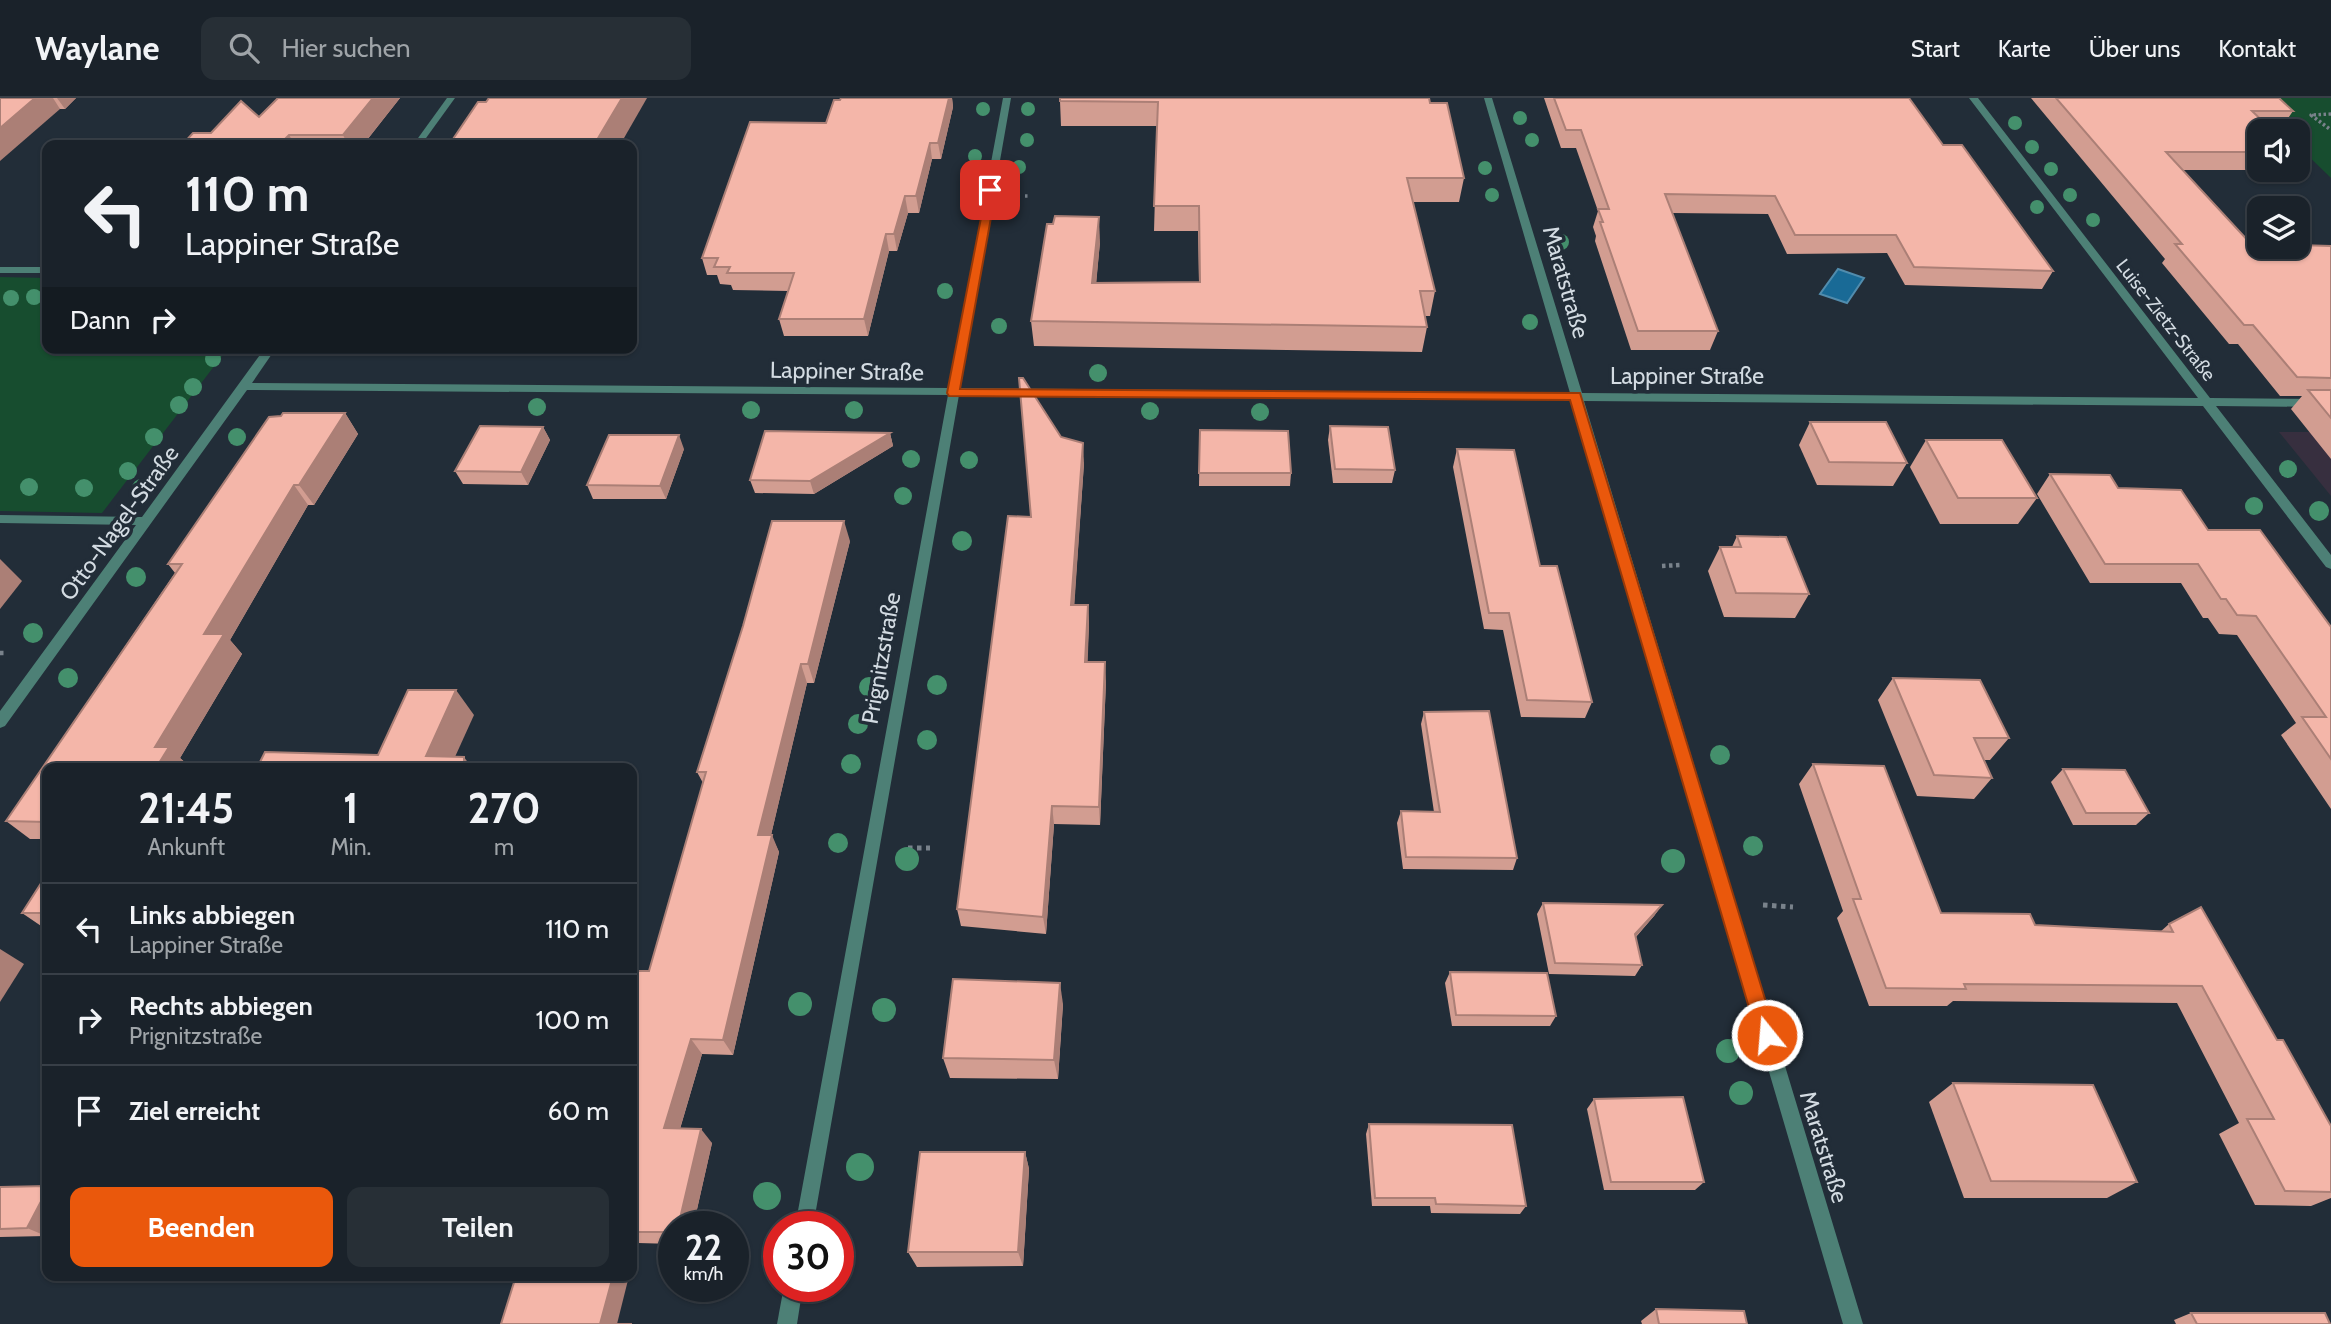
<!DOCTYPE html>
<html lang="de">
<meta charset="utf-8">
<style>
body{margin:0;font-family:Cabin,sans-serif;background:#272f36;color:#f1f3f6;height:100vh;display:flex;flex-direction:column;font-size:26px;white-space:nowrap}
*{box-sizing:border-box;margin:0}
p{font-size:23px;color:#9fa4a8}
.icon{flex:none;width:38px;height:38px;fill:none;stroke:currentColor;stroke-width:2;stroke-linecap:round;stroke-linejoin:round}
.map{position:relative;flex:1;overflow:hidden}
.sheet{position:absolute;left:42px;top:665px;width:595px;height:518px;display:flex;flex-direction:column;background:#1a222a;border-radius:14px;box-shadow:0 2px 5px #0004,0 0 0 2px #383f47}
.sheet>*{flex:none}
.top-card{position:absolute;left:42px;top:42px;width:595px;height:214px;border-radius:14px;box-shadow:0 2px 5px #0004,0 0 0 2px #383f47;background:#1a222a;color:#f1f3f6;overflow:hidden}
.fabs{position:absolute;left:2247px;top:21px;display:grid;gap:14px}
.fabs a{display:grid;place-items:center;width:63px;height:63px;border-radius:14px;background:#1a222a;box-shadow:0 2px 5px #0004,0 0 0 2px #383f47;font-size:35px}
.speed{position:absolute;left:658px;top:1113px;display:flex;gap:14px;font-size:35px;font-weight:700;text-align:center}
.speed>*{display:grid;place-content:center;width:91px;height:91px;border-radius:50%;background:#1a222a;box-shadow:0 2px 5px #0004,0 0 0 2px #383f47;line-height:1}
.speed small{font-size:18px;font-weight:400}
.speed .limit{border:10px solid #d22;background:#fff;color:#111}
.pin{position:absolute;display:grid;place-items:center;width:60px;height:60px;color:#fff;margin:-30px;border-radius:14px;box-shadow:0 4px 10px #0006}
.me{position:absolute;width:77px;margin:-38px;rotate:343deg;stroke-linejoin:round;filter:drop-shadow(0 0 5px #0008)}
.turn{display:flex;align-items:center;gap:24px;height:147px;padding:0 28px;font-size:32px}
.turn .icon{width:91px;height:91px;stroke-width:2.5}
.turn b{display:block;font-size:49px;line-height:60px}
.then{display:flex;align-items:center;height:66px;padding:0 28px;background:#0003;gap:14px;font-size:26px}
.eta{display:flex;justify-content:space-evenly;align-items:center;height:119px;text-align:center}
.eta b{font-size:42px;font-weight:800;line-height:49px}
.primary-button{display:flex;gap:14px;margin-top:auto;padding:14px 28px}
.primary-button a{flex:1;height:80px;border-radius:14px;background:#ea580c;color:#fff;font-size:28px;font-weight:800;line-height:80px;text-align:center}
.primary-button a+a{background:#272f36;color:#f1f3f6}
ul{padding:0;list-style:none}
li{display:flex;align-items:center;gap:21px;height:91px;padding:0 28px;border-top:2px solid #383f47}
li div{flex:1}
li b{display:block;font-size:26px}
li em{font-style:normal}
header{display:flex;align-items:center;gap:42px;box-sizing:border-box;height:98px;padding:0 35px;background:#1a222a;border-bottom:2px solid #383f47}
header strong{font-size:33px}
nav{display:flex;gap:38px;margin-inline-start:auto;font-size:24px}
.search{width:490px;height:63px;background:#272f36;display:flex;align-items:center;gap:18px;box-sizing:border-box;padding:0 24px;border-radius:14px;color:#9fa4a8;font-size:26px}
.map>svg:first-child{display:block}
</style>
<header>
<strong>Waylane</strong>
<div class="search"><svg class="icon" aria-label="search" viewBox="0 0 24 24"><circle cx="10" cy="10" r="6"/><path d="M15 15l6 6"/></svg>Hier suchen</div>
<nav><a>Start</a><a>Karte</a><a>Über uns</a><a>Kontakt</a></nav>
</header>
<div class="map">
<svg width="2331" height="1226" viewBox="0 0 2331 1226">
<rect width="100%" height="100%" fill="#222d38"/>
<path fill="#372f3f" d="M2279,334H2331V398Z"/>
<g fill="#174d2f">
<path d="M2248,0H2331V80L2298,48V33H2282Z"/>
<path d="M0,179L47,180V250H228L102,415L0,413Z"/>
</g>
<path fill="#196a96" stroke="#518cad" stroke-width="2" d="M1838,171L1864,180L1847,205L1820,196Z"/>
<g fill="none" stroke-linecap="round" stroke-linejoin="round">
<g stroke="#79828b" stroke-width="3.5" stroke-dasharray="2.5 2.5" stroke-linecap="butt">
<path d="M2331,16L2311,17L2331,32"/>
<path d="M1025,98H1030"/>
</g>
<g stroke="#79828b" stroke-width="4.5" stroke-dasharray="3.5 3.5" stroke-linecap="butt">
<path d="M1662,468L1680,467"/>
<path d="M0,555H5"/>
</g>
<g stroke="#79828b" stroke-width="5" stroke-dasharray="4.5 4.5" stroke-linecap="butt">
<path d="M908,750H930"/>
<path d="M1763,807L1793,809"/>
</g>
<g fill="#4d8076" fill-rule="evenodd">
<path d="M447,0H455L421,47H413Z"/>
<path d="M1003,0H1011L960,290L1570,295L1484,0H1492L1582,295L2198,300L1969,0H1978L2210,300L2331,301V309L2216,308L2331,457V471L2326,469L2203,308L1584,303L1863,1226H1843L1572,302L959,297L813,1129H795L948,297L247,292L5,628L0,630V613L136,427L0,425V417L142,419L265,250H276L252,285L949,290Z"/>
<rect x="0" y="169" width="47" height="6"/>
<path d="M784,1188H803L797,1226H777Z"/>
</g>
</g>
<g fill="#44906c">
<circle cx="983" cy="11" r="7"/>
<circle cx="1028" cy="11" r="7"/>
<circle cx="1520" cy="20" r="7"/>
<circle cx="2015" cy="25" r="7"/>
<circle cx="1027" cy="42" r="7"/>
<circle cx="1532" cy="42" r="7"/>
<circle cx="2032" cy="49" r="7"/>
<circle cx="975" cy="58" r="7"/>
<circle cx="1019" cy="69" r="7"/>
<circle cx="1485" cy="70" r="7"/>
<circle cx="2051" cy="71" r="7"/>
<circle cx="1492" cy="97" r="7"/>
<circle cx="2070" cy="97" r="7"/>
<circle cx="2037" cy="109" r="7"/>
<circle cx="2093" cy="122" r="7"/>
<circle cx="1561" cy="144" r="8"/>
<circle cx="945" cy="193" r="8"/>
<circle cx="34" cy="199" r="8"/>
<circle cx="11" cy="200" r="8"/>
<circle cx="1530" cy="224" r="8"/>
<circle cx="999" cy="228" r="8"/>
<circle cx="213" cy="261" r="8"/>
<circle cx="1098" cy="275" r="9"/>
<circle cx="193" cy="289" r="9"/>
<circle cx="179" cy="307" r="9"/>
<circle cx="537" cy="309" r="9"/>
<circle cx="751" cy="312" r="9"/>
<circle cx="854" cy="312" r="9"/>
<circle cx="1150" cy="313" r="9"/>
<circle cx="1260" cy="314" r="9"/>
<circle cx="154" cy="339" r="9"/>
<circle cx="237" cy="339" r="9"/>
<circle cx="911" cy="361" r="9"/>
<circle cx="969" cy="362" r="9"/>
<circle cx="2288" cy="371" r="9"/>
<circle cx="128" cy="373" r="9"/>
<circle cx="29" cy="389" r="9"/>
<circle cx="84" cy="390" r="9"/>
<circle cx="141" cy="390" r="9"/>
<circle cx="903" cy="398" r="9"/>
<circle cx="2254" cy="408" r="9"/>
<circle cx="2319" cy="413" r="10"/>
<circle cx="962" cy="443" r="10"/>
<circle cx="136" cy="479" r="10"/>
<circle cx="33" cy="535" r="10"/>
<circle cx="68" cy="580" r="10"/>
<circle cx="937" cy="587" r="10"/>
<circle cx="869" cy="589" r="10"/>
<circle cx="858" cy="626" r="10"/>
<circle cx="927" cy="642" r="10"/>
<circle cx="1720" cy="657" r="10"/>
<circle cx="851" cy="666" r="10"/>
<circle cx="838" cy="745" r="10"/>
<circle cx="1753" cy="748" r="10"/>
<circle cx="907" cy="761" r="12"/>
<circle cx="1673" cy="763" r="12"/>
<circle cx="800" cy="906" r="12"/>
<circle cx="884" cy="912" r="12"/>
<circle cx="1728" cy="953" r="12"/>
<circle cx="1741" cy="995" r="12"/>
<circle cx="860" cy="1069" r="14"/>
<circle cx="767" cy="1098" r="14"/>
</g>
<g fill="#d29d91">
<path d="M0,0H76L65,11H60Z"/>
<path d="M278,0H400L363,47H182L211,35L259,19Z"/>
<path d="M841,0H952L953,9L941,61H932L919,115H908L897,153H889L868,238H784L779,221L788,193L733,192L731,187L720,186L717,177H707L702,160L826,25Z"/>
<path d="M1544,0H1909L1943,47L2053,173L2042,191L1905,187L1887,155L1787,156L1768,116L1672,115L1718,233L1710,252H1631L1595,143L1596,138L1593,129L1598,113L1576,50H1561Z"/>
<path d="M2031,0H2279L2293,13L2280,32L2259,33V72H2281H2183L2251,146L2331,148V361L2291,311L2302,298H2280L2238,246H2229L2162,165L2165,161Z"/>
<path d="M1060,3L1430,5L1464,80L1459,104H1413L1435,193L1430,218H1425L1427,229L1422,254L1034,248L1031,223L1100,144L1096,185L1199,184L1198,133H1154L1157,28H1061Z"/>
<path d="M345,315L358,336L314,407H308L230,542L242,556L180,660L189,668L188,670H47V741H30L6,723L175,475L168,466L281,318Z"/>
<path d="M1810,324L1907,365L1893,388L1817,387L1799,347Z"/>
<path d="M1330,328L1395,372L1392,385H1333L1328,342Z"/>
<path d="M543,329L550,342L528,387L463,386L455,373Z"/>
<path d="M1200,332L1291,375L1290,388H1199Z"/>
<path d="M890,335L893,348L814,396L755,395L750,382Z"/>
<path d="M1061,339L1084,365L1074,507H1088L1089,527L1087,564L1106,583L1100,727L1054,726L1046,836L961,828L957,811L1031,419Z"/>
<path d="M1926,342L2037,400L2018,426H1940L1910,369Z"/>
<path d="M684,351L666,401H593L587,387Z"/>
<path d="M1457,351L1540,468L1592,604L1585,620L1521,619L1503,532L1484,531L1453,369Z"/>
<path d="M2050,376L2118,390L2208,432L2331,529V711L2281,637L2296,625L2237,537L2219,536L2208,520H2203L2181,485H2090L2037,396Z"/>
<path d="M1737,438L1809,496L1795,520L1724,519L1708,473L1720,449H1732Z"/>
<path d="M850,443L814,585H807L771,737L779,754L733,957L702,956L680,1031L712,1045L693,1129H674V1146L638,1145L632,1169V873H649L703,685L697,674L743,528Z"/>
<path d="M1893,580L2009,640L1990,662H1984L1992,680L1974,701L1917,698L1878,602Z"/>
<path d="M1424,614L1517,760L1513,772L1403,771L1397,725L1401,713L1434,714L1421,626Z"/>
<path d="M1813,666L1941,815L2035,827L2160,834L2169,826L2277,942L2331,1028V1100L2311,1108L2255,1107L2219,1036L2239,1025L2177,905L1953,903L1947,908H1869L1837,820L1843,813L1799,686Z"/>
<path d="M2063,671L2149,715L2136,727H2073L2051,684Z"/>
<path d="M47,776V832L22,815Z"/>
<path d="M1543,805L1662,807L1654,818L1636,839L1642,867L1635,878L1549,876L1537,816Z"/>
<path d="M1450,874L1556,918L1550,928H1452L1445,885Z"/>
<path d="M1063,906L1058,981L950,980L943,960Z"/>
<path d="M1953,985L2137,1084L2107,1100H1964L1929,1004Z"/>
<path d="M1594,1001L1704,1084L1695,1092H1604L1587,1011Z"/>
<path d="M1369,1026L1526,1108L1520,1116L1431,1115L1430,1108H1372L1366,1036Z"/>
<path d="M1025,1054L1029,1071L1023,1168L917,1169L908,1154Z"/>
<path d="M0,1089L46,1138L0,1139Z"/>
<path d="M1656,1211L1747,1226H1642L1641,1223Z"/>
<path d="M2191,1215L2330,1226H2176L2174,1222Z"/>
</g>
<g fill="#ab7f76">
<path d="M35,0H53L60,11L0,63V30Z"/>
<path d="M57,0H76L65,11Z"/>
<path d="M373,0H400L363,47H348L343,37Z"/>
<path d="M622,0H647L620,47H594Z"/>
<path d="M949,0H952L953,9L941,61L938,45Z"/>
<path d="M289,37L295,47H279Z"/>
<path d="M930,45L932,61L919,115L916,98Z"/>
<path d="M905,98L908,115L897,153L894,136Z"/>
<path d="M1099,119L1100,144L1094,210L1092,185Z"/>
<path d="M886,136L889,153L868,238L864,221Z"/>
<path d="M345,315L358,336L314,407L299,387Z"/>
<path d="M543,329L550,342L528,387L521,374Z"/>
<path d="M890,335L893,348L814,396L810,383Z"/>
<path d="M679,337L684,351L666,401L660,388Z"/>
<path d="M1083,345L1084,365L1073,527L1071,507Z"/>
<path d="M294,387L308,407L230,542L242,556L180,660L189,668L188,670H156L155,649L204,536Z"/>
<path d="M844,423L850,443L814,585L808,566Z"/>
<path d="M0,461L22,483L0,511Z"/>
<path d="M1088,507L1089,527L1087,583L1085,564Z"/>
<path d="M1105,564L1106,583L1100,727L1099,709Z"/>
<path d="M801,566L807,585L767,754L758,737Z"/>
<path d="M456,592L474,617L450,670L426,658Z"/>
<path d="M464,659L472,670H464Z"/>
<path d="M1052,708L1054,726L1046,836L1043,819Z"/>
<path d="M772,737L779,754L733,957L723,942Z"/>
<path d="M1662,807L1654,818L1628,847L1635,836Z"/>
<path d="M0,851L24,866L0,904Z"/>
<path d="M1060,885L1063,906L1058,981L1054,962Z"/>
<path d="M691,941L702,956L676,1044L664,1030Z"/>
<path d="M701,1031L712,1045L693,1129H678Z"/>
<path d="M1025,1054L1029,1071L1023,1168L1018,1154Z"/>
<path d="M47,1092V1136L46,1138L27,1130Z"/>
<path d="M632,1140L638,1145L632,1169Z"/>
<path d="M613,1178H629L617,1226H600Z"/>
</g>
<g fill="#f4b6a9" stroke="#ab7f76" stroke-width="2">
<path d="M0,0H35L0,30Z"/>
<path d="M278,0H373L343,37H289L279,47H182L193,35H211L241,3L259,19Z"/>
<path d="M489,0H622L594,47H449L478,4H486Z"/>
<path d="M841,0H949L938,45H930L916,98H905L894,136H886L864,221H779L794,175H727L730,169H714L718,160H702L750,24L826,25L834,2H840Z"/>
<path d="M1060,0H1429L1430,5H1447L1464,80H1407L1435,193H1420L1427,229L1031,223L1047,126H1053L1055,118L1099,119L1092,185L1200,184L1199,108H1154L1158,4L1060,3Z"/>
<path d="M1554,0H1909L1943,47H1962L2053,173L1914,169L1896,137H1795L1775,98L1665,96L1718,233H1638L1600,124H1603L1598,111H1609L1581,32H1566Z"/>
<path d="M2056,0H2279L2293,13H2252L2273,33H2259V54H2166L2251,146H2259V149H2298V147L2331,148V280L2297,279L2253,227H2244L2175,146H2182Z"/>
<path d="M1019,280H1023L1061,339L1083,345L1071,507H1088L1085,564H1105L1099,709L1052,708L1043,819L957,811L1008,418L1031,419Z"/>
<path d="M2308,292H2331V320Z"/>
<path d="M283,315H345L299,387H294L204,536H224L155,649H169L156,670H47V724L6,723L182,466H168L269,319L281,318Z"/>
<path d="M1810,324H1886L1907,365L1829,364Z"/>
<path d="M480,328L543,329L521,374L455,373Z"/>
<path d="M1330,328L1388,329L1395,372L1335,371Z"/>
<path d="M1200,332L1288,333L1291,375H1199Z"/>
<path d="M765,333L890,335L810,383L750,382Z"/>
<path d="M609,337H679L660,388L587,387Z"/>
<path d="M1926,342H2002L2037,400H1958Z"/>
<path d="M1457,351L1514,352L1540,468H1557L1592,604L1527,602L1509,515H1489Z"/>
<path d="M2050,376L2110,377L2118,390L2181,392L2208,432H2260L2331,529V661L2302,619H2326L2256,518L2237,517L2226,501H2221L2198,466H2105Z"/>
<path d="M772,423H844L808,566H801L758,737H772L723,942L691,941L664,1030L701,1031L678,1129H674V1134H632V873H649L706,674H697L743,528Z"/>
<path d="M1737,438L1786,439L1809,496L1736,495L1720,449H1741Z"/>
<path d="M1893,580L1980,582L2009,640H1974L1992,680L1934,677Z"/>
<path d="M408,592H456L426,658L464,659V670H257L265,654L378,657Z"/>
<path d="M1489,613L1517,760L1406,759L1401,713L1440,714L1424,614Z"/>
<path d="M1813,666L1884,668L1941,815L2030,816L2035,827L2173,834L2169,826L2201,809L2277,942H2283L2331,1028V1094L2285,1093L2247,1021H2274L2202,888L1964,886L1966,891L1886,890L1853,801H1861Z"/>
<path d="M2063,671L2125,672L2149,715H2086Z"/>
<path d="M47,776V815H22Z"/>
<path d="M1543,805L1662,807L1635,836L1642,867L1555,865Z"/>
<path d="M1450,874L1547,875L1556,918L1456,917Z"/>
<path d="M953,881L1060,885L1054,962L943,960Z"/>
<path d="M1953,985L2093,987L2137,1084L1991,1083Z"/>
<path d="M1683,999L1704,1084H1611L1594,1001Z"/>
<path d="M1369,1026L1512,1027L1526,1108L1436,1106L1435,1100H1375Z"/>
<path d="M920,1054H1025L1018,1154H908Z"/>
<path d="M47,1088V1092L27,1130L0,1131V1089Z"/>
<path d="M516,1178H613L600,1226H632H501Z"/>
<path d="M1656,1211L1744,1213L1747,1226H1659Z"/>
<path d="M2191,1215H2325L2330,1226H2197Z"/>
</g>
<path fill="#ea580c" stroke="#983908" stroke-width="2" d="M987,89L996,92L960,291L1580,295L1776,937L1773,943L1767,946L1760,943L1757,937L1570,302L949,298L947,295Z"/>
<g text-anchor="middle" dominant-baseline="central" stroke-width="7" stroke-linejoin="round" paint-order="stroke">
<g font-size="19" fill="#d3dbe2" stroke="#222d38">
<text transform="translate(2166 222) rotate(52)">Luise-Zietz-Straße</text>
</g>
<g font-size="23" fill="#d3dbe2" stroke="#222d38">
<text transform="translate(1566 184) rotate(74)">Maratstraße</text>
<text transform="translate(847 273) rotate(1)">Lappiner Straße</text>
<text x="1687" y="278">Lappiner Straße</text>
<text transform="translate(119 425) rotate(-54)">Otto-Nagel-Straße</text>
<text transform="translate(881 560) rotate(-80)">Prignitzstraße</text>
<text transform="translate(1824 1049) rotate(73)">Maratstraße</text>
</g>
</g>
</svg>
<div class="fabs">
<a><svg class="icon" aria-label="sound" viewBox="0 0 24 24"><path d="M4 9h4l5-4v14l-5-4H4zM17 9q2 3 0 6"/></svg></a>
<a><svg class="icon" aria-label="layers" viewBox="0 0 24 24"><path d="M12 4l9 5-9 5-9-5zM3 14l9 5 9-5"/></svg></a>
</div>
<div class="speed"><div>22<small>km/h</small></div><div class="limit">30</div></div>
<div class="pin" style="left:990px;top:92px;background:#d93025"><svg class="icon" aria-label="arrive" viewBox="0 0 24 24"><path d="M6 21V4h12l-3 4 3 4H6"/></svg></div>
<svg class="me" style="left:1767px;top:937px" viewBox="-20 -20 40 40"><circle r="17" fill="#ea580c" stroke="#fff" stroke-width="3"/><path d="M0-11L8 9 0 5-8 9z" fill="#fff"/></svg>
<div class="top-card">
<div class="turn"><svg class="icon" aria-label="left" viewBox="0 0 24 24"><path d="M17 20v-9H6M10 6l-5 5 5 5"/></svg><div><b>110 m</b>Lappiner Straße</div></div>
<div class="then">Dann<svg class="icon" aria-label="right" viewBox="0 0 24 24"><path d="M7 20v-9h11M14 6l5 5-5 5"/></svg></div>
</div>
<section class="sheet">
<div class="eta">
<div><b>21:45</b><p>Ankunft</p></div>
<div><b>1</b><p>Min.</p></div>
<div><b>270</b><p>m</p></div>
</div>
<ul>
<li><svg class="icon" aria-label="left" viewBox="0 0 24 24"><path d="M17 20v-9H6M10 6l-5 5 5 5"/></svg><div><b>Links abbiegen</b><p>Lappiner Straße</p></div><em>110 m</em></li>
<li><svg class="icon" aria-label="right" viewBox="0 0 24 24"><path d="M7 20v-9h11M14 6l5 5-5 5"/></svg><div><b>Rechts abbiegen</b><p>Prignitzstraße</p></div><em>100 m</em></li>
<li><svg class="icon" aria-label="arrive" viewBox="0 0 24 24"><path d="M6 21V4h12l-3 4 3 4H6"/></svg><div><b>Ziel erreicht</b></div><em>60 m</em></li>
</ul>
<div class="primary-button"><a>Beenden</a><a>Teilen</a></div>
</section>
</div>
